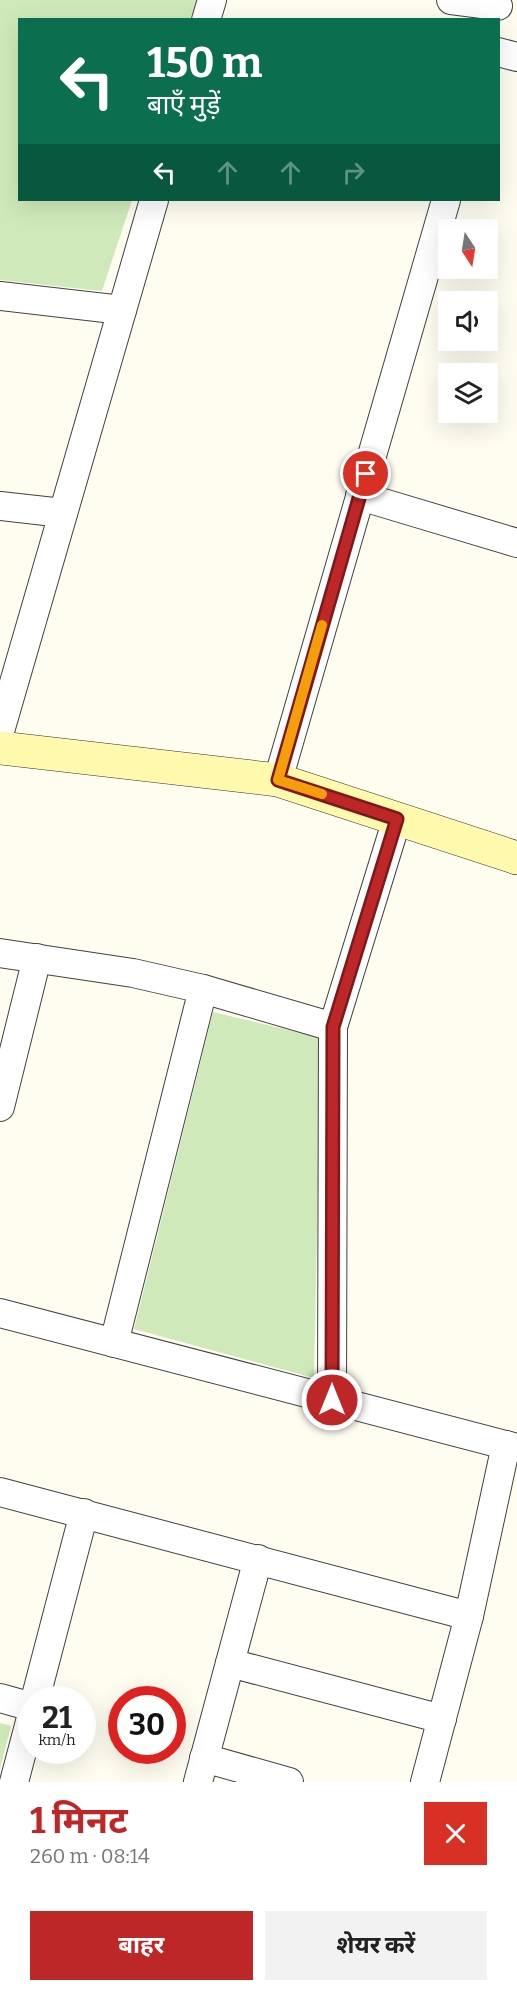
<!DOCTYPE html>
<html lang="hi">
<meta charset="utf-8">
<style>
body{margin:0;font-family:Bitter,"Noto Sans Devanagari",serif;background:#f2f2f2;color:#222;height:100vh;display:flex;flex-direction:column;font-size:22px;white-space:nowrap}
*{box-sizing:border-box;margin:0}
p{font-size:20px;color:#767676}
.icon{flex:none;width:33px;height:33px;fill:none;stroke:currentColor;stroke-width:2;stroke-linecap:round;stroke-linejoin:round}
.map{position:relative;height:1782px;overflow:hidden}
.details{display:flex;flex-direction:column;background:#fff;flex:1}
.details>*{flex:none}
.top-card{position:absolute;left:18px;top:18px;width:482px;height:183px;border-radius:0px;box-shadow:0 6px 24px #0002;background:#0b6e4f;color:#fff;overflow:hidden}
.needle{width:39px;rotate:168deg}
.buttons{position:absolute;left:438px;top:219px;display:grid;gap:12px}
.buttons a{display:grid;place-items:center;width:60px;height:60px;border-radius:0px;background:#fff;box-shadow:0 6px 24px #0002;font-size:30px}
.speed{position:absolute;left:18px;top:1686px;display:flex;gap:12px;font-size:30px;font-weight:700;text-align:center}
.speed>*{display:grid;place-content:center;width:78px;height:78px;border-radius:50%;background:#fff;box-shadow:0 6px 24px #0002;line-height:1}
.speed small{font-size:15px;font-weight:400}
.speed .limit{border:9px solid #d22;background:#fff;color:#111}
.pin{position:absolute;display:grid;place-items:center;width:51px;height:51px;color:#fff;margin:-26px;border:3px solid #fff;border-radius:50%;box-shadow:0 2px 6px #0007}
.me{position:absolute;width:66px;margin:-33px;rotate:0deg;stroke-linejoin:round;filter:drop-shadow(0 0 4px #0008)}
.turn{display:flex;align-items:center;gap:21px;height:126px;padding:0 30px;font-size:27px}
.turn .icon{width:78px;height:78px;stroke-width:2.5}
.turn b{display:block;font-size:42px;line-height:51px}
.lanes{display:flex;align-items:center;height:57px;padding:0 30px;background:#0003;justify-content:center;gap:30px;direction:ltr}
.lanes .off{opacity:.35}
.round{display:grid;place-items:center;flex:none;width:63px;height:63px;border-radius:0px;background:#f2f2f2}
.summary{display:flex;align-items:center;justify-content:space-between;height:102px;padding:0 30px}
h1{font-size:36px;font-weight:700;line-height:45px;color:#be2727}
.action{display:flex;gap:12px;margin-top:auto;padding:12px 30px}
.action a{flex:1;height:69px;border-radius:0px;background:#be2727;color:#fff;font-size:24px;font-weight:700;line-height:69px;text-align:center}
.action a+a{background:#f2f2f2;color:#222}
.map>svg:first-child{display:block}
</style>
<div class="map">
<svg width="517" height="1782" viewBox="0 0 517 1782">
<rect width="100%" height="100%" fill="#fffdf0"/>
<g fill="#d0e9ba">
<path d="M0,0H197L190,19L20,20V200H132L102,291L0,280Z"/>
<path d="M213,1012L321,1038L314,1378L134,1329Z"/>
<path d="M0,1723L11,1726L0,1769Z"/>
</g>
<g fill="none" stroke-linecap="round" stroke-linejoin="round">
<defs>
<g id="street">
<path d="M451,0L498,6"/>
<path d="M206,20L212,0"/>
<path d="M498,52L517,57"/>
<path d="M0,296L122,310"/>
<path d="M360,496L517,543"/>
<path d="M0,506L63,513"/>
<path d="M0,731L154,200"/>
<path d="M278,780L446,200"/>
<path d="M0,953L133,973L203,989L333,1027L332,1400"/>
<path d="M333,1027L397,819"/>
<path d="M0,1107L37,958"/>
<path d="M0,1313L517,1448"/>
<path d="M114,1343L203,989"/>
<path d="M0,1492L469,1616"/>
<path d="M230,1663L442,1719"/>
<path d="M0,1698L32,1707"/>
<path d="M35,1700L84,1513"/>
<path d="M204,1758L289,1782"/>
<path d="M14,1782L32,1714"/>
<path d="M198,1782L258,1559"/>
<path d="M425,1782L469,1616L506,1445"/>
</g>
<path id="secondary" d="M0,748L278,780L517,858"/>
</defs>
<use href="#street" stroke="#414141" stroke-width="30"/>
<use href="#secondary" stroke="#303030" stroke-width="34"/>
<use href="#street" stroke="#fff" stroke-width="28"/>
<use href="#secondary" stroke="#fef9ac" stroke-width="33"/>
</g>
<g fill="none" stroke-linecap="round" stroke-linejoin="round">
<defs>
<path id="route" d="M332,1400L333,1027L397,819L278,780L366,474"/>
</defs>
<use href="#route" stroke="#7c1919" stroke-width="15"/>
<use href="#route" stroke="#be2727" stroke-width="10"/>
<path stroke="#f59e0b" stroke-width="10" d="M322,794L278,780L322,625"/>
</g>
</svg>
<div class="buttons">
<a><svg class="needle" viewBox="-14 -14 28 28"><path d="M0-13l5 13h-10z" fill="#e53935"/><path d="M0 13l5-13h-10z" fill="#767676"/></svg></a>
<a><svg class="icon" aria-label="sound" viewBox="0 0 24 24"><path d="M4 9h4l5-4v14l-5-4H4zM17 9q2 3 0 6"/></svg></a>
<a><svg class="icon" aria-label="layers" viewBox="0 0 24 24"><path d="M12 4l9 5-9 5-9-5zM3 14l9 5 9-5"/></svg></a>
</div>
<div class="speed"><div>21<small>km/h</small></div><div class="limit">30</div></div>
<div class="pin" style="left:366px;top:474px;background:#d93025"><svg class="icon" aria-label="arrive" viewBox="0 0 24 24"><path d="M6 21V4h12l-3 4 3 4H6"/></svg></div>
<svg class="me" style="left:332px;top:1400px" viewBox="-20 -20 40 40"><circle r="17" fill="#be2727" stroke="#fff" stroke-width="3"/><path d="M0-11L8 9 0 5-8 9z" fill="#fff"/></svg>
<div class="top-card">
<div class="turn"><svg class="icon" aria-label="left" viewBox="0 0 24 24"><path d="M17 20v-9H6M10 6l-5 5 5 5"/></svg><div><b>150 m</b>बाएँ मुड़ें</div></div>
<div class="lanes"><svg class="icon" aria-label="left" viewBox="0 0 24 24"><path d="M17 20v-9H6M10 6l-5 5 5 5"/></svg><svg class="icon off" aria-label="ahead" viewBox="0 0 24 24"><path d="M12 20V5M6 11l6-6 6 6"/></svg><svg class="icon off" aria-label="ahead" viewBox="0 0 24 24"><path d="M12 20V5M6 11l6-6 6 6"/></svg><svg class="icon off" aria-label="right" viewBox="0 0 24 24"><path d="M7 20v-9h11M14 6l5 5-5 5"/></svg></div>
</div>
</div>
<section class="details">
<div class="summary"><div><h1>1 मिनट</h1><p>260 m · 08:14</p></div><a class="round" style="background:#d93025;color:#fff"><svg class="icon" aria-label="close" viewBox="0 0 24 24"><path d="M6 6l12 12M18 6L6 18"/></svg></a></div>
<div class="action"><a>बाहर</a><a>शेयर करें</a></div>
</section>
